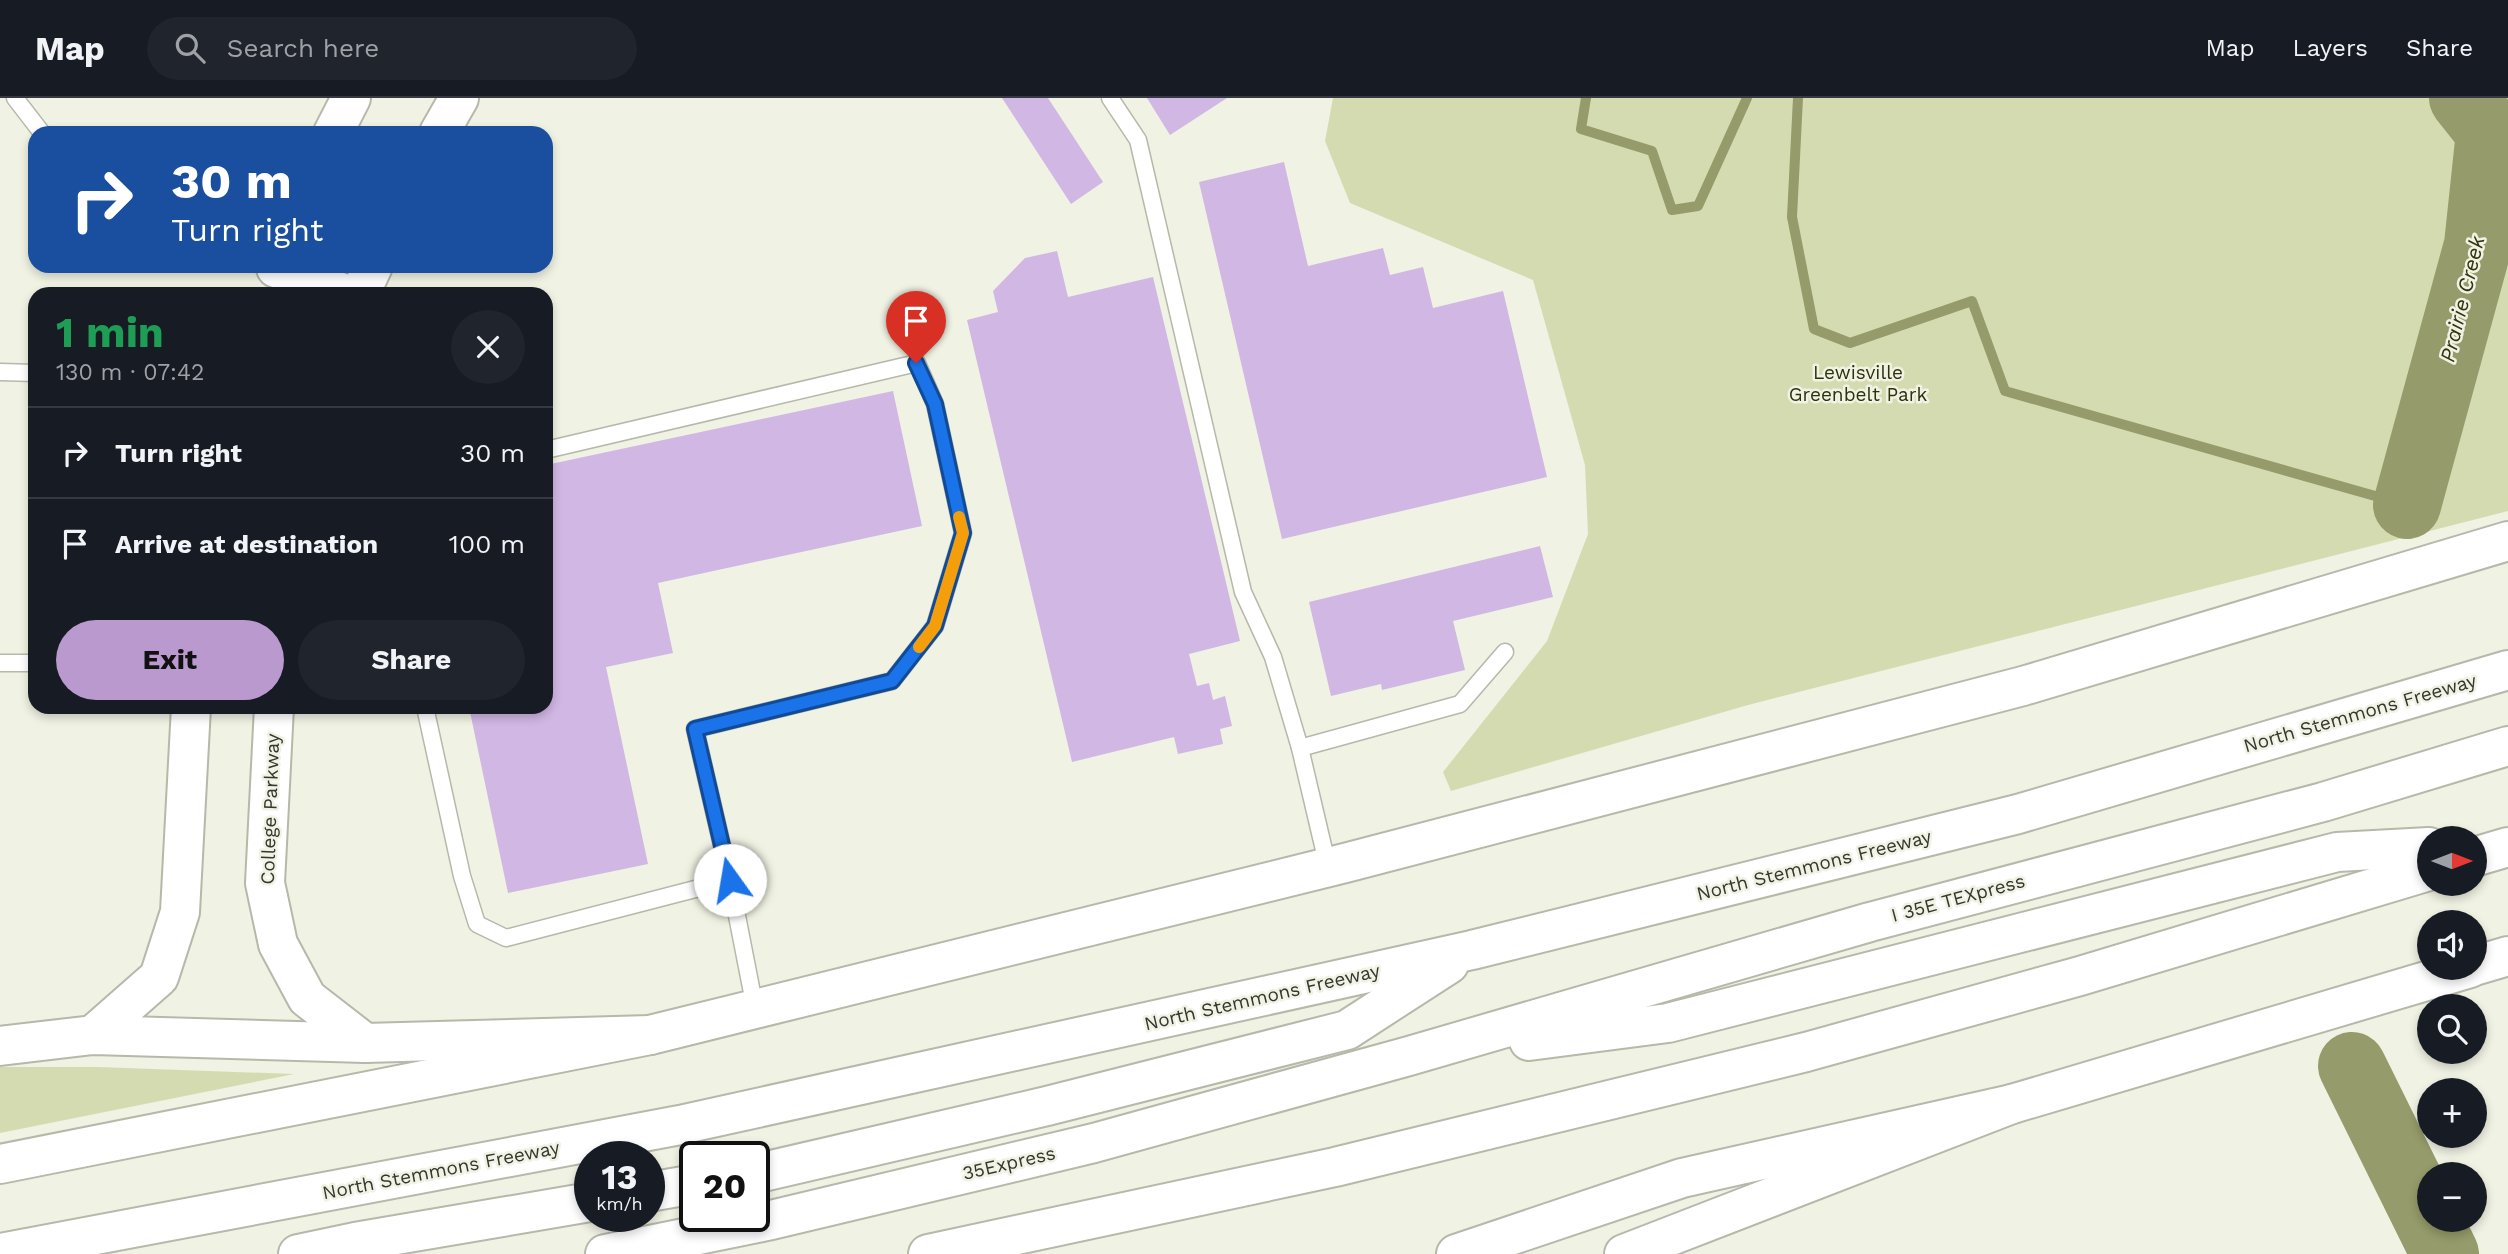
<!DOCTYPE html>
<meta charset="utf-8">
<style>
body{margin:0;font-family:"Work Sans",sans-serif;background:#20242c;color:#f1f3f6;height:100vh;display:flex;flex-direction:column;font-size:26px;white-space:nowrap}
*{box-sizing:border-box;margin:0}
p{font-size:23px;color:#9ea1a6}
.icon{flex:none;width:38px;height:38px;fill:none;stroke:currentColor;stroke-width:2;stroke-linecap:round;stroke-linejoin:round}
.map{position:relative;flex:1;overflow:hidden}
.panel{position:absolute;left:28px;top:189px;width:525px;height:427px;display:flex;flex-direction:column;background:#171b24;border-radius:21px;box-shadow:0 4px 10px #0003}
.panel>*{flex:none}
.hud{position:absolute;left:28px;top:28px;width:525px;height:147px;border-radius:21px;box-shadow:0 4px 10px #0003;background:#1a4fa0;color:#fff;overflow:hidden}
.needle{width:46px;rotate:90deg}
.tools{position:absolute;left:2417px;top:728px;display:grid;gap:14px}
.tools a{display:grid;place-items:center;width:70px;height:70px;border-radius:50%;background:#171b24;box-shadow:0 4px 10px #0003;font-size:35px}
.speed{position:absolute;left:574px;top:1043px;display:flex;gap:14px;font-size:35px;font-weight:700;text-align:center}
.speed>*{display:grid;place-content:center;width:91px;height:91px;border-radius:50%;background:#171b24;box-shadow:0 4px 10px #0003;line-height:1}
.speed small{font-size:18px;font-weight:400}
.speed .limit{border:4px solid #111;border-radius:10px;background:#fff;color:#111}
.pin{position:absolute;display:grid;place-items:center;width:60px;height:60px;color:#fff;margin:-72px -30px;border-radius:50% 50% 50% 0;rotate:-45deg;box-shadow:0 0 7px #0007}
.pin .icon{rotate:45deg}
.me{position:absolute;width:77px;margin:-38px;rotate:347deg;stroke-linejoin:round;filter:drop-shadow(0 0 5px #0008)}
.turn{display:flex;align-items:center;gap:24px;height:147px;padding:0 28px;font-size:32px}
.turn .icon{width:91px;height:91px;stroke-width:2.5}
.turn b{display:block;font-size:49px;line-height:60px}
.round{display:grid;place-items:center;flex:none;width:74px;height:74px;border-radius:37px;background:#20242c}
.head{display:flex;align-items:center;justify-content:space-between;height:119px;padding:0 28px}
h1{font-size:42px;font-weight:700;line-height:52px;color:#1e9e55}
.cta{display:flex;gap:14px;margin-top:auto;padding:14px 28px}
.cta a{flex:1;height:80px;border-radius:42px;background:#b999ce;color:#111;font-size:28px;font-weight:700;line-height:80px;text-align:center}
.cta a+a{background:#20242c;color:#f1f3f6}
ul{padding:0;list-style:none}
li{display:flex;align-items:center;gap:21px;height:91px;padding:0 28px;border-top:2px solid #363941}
li div{flex:1}
li b{display:block;font-size:26px}
li em{font-style:normal}
header{display:flex;align-items:center;gap:42px;box-sizing:border-box;height:98px;padding:0 35px;background:#171b24;border-bottom:2px solid #363941}
header strong{font-size:33px}
nav{display:flex;gap:38px;margin-inline-start:auto;font-size:24px}
.search{width:490px;height:63px;background:#20242c;display:flex;align-items:center;gap:18px;box-sizing:border-box;padding:0 24px;border-radius:38px;color:#9ea1a6;font-size:26px}
.map>svg:first-child{display:block}
</style>
<header>
<strong>Map</strong>
<div class="search"><svg class="icon" aria-label="search" viewBox="0 0 24 24"><circle cx="10" cy="10" r="6"/><path d="M15 15l6 6"/></svg>Search here</div>
<nav><a>Map</a><a>Layers</a><a>Share</a></nav>
</header>
<div class="map">
<svg width="2508" height="1156" viewBox="0 0 2508 1156">
<rect width="100%" height="100%" fill="#f0f2e3"/>
<g fill="#d5dbb1">
<path d="M1333,0H2508V413L1748,607L1451,693L1443,674L1547,543L1588,436L1585,367L1533,182L1350,105L1325,43Z"/>
<path d="M0,969H98L294,976L0,1035Z"/>
</g>
<g fill="none" stroke-linecap="round" stroke-linejoin="round">
<g stroke="#959b6a" stroke-width="10">
<path d="M1586,0L1581,31L1652,53L1672,112L1698,108L1747,0"/>
<path d="M1798,0L1792,119L1814,231L1850,245L1972,203L2005,293L2407,407"/>
</g>
<g stroke="#959b6a" stroke-width="68">
<path d="M2407,407L2478,147L2490,34L2463,0"/>
<path d="M2352,968L2445,1156"/>
</g>
</g>
<g fill="#d1b7e4">
<path d="M1002,0H1048L1103,84L1071,106Z"/>
<path d="M1147,0H1227L1170,37Z"/>
<path d="M1284,64L1308,168L1383,150L1390,177L1423,169L1433,210L1503,193L1547,379L1282,441L1199,84Z"/>
<path d="M1057,153L1068,199L1153,179L1240,543L1189,556L1197,588L1209,585L1213,602L1225,598L1232,628L1220,631L1223,646L1178,656L1174,639L1072,664L967,222L998,214L993,193L1025,160Z"/>
<path d="M893,293L922,428L658,485L673,555L606,569L648,766L508,795L469,609H546V367Z"/>
<path d="M1540,448L1553,499L1453,523L1465,572L1382,592L1381,586L1331,598L1309,504Z"/>
</g>
<g fill="none" stroke-linecap="round" stroke-linejoin="round">
<defs>
<g id="service">
<path d="M15,0L42,35"/>
<path d="M1110,0L1138,42L1243,494L1273,559L1300,650L1328,769"/>
<path d="M0,274L35,275"/>
<path d="M546,352L917,265L935,306L963,435L935,528L892,583L695,631L730,782"/>
<path d="M0,565H35"/>
<path d="M425,609L462,778L477,826L506,840L730,782L755,910"/>
<path d="M1300,650L1460,606L1505,554"/>
</g>
<g id="tertiary">
<path d="M333,35L351,0"/>
<path d="M439,35L459,0"/>
<path d="M276,170L346,196"/>
<path d="M360,196L373,168"/>
<path d="M274,609L265,785L278,846L307,900L365,945"/>
<path d="M93,937L159,879L180,814L191,609"/>
</g>
<g id="secondary">
<path d="M2474,868L2508,858"/>
<path d="M0,948L93,937L365,945L650,937L1345,765L2023,588L2508,443"/>
<path d="M1624,1156L2012,1006L2470,870"/>
</g>
<g id="motorway">
<path d="M2474,759L2508,749"/>
<path d="M1529,943L1668,925L2337,754L2429,749"/>
<path d="M0,1066L650,937"/>
<path d="M754,1076L1047,1008L1347,932L1449,866"/>
<path d="M649,1094L695,1086"/>
<path d="M0,1155L680,1027L1472,852L2018,716L2508,572"/>
<path d="M298,1156L355,1144L590,1104"/>
<path d="M605,1156L767,1123L1094,1045L1409,958L1870,824L2323,704L2508,648"/>
<path d="M928,1156L1335,1069L1806,954L2080,878L2429,773"/>
<path d="M1456,1156L1682,1080L2012,1006"/>
</g>
</defs>
<use href="#service" stroke="#b6b8aa" stroke-width="19"/>
<use href="#tertiary" stroke="#b6b8aa" stroke-width="42"/>
<use href="#secondary" stroke="#b6b8aa" stroke-width="42"/>
<use href="#motorway" stroke="#b6b8aa" stroke-width="42"/>
<use href="#service" stroke="#fff" stroke-width="16"/>
<use href="#tertiary" stroke="#fff" stroke-width="38"/>
<use href="#secondary" stroke="#fff" stroke-width="38"/>
<use href="#motorway" stroke="#fff" stroke-width="38"/>
</g>
<g fill="none" stroke-linecap="round" stroke-linejoin="round">
<defs>
<path id="route" d="M730,782L695,631L892,583L935,528L963,435L935,306L916,265"/>
</defs>
<use href="#route" stroke="#114b97" stroke-width="18"/>
<use href="#route" stroke="#1a73e8" stroke-width="12"/>
<path stroke="#f59e0b" stroke-width="12" d="M919,549L935,528L963,435L959,419"/>
</g>
<g text-anchor="middle" dominant-baseline="central" stroke-width="5" stroke-linejoin="round" paint-order="stroke">
<g font-size="19" fill="#2e3209" stroke="#f0f2e3">
<text x="1858" y="274">Lewisville<tspan x="1858" dy="22">Greenbelt Park</tspan></text>
</g>
<g font-size="19" fill="#353630" stroke="#f0f2e3">
<text transform="translate(2360 615) rotate(-16)">North Stemmons Freeway</text>
<text transform="translate(270 711) rotate(-88)">College Parkway</text>
<text transform="translate(1814 767) rotate(-14)">North Stemmons Freeway</text>
<text transform="translate(1958 800) rotate(-15)">I 35E TEXpress</text>
<text transform="translate(1262 899) rotate(-13)">North Stemmons Freeway</text>
<text transform="translate(1009 1065) rotate(-13)">35Express</text>
<text transform="translate(441 1072) rotate(-11)">North Stemmons Freeway</text>
</g>
<g font-size="21" font-style="italic" fill="#31340c" stroke="#f0f2e3">
<text transform="translate(2462 201) rotate(-76)">Prairie Creek</text>
</g>
</g>
</svg>
<div class="tools">
<a><svg class="needle" viewBox="-14 -14 28 28"><path d="M0-13l5 13h-10z" fill="#e53935"/><path d="M0 13l5-13h-10z" fill="#9ea1a6"/></svg></a>
<a><svg class="icon" aria-label="sound" viewBox="0 0 24 24"><path d="M4 9h4l5-4v14l-5-4H4zM17 9q2 3 0 6"/></svg></a>
<a><svg class="icon" aria-label="search" viewBox="0 0 24 24"><circle cx="10" cy="10" r="6"/><path d="M15 15l6 6"/></svg></a>
<a>+</a>
<a>−</a>
</div>
<div class="speed"><div>13<small>km/h</small></div><div class="limit">20</div></div>
<div class="pin" style="left:916px;top:265px;background:#d93025"><svg class="icon" aria-label="arrive" viewBox="0 0 24 24"><path d="M6 21V4h12l-3 4 3 4H6"/></svg></div>
<svg class="me" style="left:730px;top:782px" viewBox="-20 -20 40 40"><circle r="19" fill="#fff"/><path d="M0-13L10 11 0 6-10 11z" fill="#1a73e8"/></svg>
<div class="hud">
<div class="turn"><svg class="icon" aria-label="right" viewBox="0 0 24 24"><path d="M7 20v-9h11M14 6l5 5-5 5"/></svg><div><b>30 m</b>Turn right</div></div>
</div>
<section class="panel">
<div class="head"><div><h1>1 min</h1><p>130 m · 07:42</p></div><a class="round"><svg class="icon" aria-label="close" viewBox="0 0 24 24"><path d="M6 6l12 12M18 6L6 18"/></svg></a></div>
<ul>
<li><svg class="icon" aria-label="right" viewBox="0 0 24 24"><path d="M7 20v-9h11M14 6l5 5-5 5"/></svg><div><b>Turn right</b></div><em>30 m</em></li>
<li><svg class="icon" aria-label="arrive" viewBox="0 0 24 24"><path d="M6 21V4h12l-3 4 3 4H6"/></svg><div><b>Arrive at destination</b></div><em>100 m</em></li>
</ul>
<div class="cta"><a>Exit</a><a>Share</a></div>
</section>
</div>
